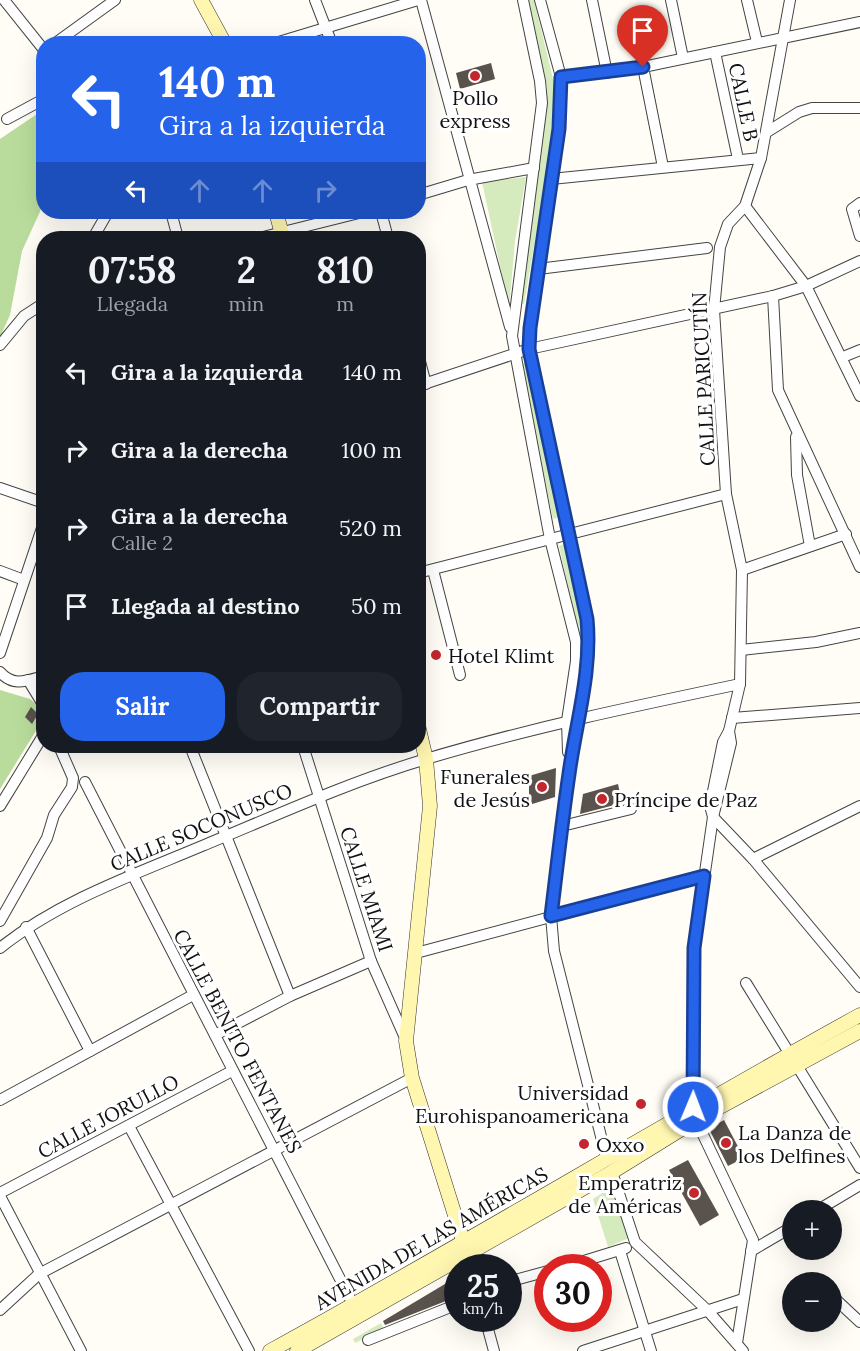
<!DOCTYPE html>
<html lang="es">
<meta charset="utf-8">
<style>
body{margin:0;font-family:Lora,serif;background:#20242c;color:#f1f3f6;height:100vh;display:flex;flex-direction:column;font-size:22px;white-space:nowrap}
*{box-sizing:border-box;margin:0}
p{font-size:20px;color:#9ea1a6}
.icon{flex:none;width:33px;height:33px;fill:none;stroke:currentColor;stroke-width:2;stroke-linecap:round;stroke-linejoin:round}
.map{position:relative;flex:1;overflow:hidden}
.side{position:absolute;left:36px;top:231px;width:390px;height:522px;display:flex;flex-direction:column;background:#171b24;border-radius:24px;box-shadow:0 6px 24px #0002}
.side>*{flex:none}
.hud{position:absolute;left:36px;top:36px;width:390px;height:183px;border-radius:24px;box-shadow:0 6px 24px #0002;background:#2563eb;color:#fff;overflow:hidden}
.controls{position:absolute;left:782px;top:1200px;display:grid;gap:12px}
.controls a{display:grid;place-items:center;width:60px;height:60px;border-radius:50%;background:#171b24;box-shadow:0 6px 24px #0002;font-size:30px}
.speed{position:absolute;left:444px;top:1254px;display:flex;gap:12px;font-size:30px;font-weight:700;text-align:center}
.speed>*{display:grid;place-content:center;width:78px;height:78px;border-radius:50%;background:#171b24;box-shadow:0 6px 24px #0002;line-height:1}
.speed small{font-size:15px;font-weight:400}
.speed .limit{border:9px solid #d22;background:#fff;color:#111}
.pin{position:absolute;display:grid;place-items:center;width:51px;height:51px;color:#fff;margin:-62px -26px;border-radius:50% 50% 50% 0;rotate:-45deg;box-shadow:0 0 6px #0007}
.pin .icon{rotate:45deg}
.me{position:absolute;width:66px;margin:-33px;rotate:1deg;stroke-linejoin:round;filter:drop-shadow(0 0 4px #0008)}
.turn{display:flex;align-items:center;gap:21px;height:126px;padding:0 24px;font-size:27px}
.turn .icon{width:78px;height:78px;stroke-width:2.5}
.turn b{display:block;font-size:42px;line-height:51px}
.lanes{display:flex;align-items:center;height:57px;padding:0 24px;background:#0003;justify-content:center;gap:30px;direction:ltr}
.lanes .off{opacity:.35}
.eta{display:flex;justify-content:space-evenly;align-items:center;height:102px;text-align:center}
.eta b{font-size:36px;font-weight:700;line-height:42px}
.button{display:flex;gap:12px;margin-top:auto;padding:12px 24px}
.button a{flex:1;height:69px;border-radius:24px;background:#2563eb;color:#fff;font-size:24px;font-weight:700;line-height:69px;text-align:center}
.button a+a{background:#20242c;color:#f1f3f6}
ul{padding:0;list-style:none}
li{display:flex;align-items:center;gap:18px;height:78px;padding:0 24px}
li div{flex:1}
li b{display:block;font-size:22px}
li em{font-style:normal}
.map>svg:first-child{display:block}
</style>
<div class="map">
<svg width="860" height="1351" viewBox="0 0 860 1351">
<rect width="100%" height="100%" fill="#fffdf5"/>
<g fill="#d5ebbd">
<path d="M529,0H534L555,87V126L524,304L518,303L545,124L547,87Z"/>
<path d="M526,177L515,241L509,308L482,182Z"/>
<path d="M526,362L559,517L553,519L520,365Z"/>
<path d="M564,544L585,620L588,645L578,704L575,705L573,703L581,644L559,546Z"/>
<path d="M610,1188L629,1238L608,1247L593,1199Z"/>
<path d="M381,1323L384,1329L355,1343L353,1339Z"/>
</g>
<g fill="#b9dc9c">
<path d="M43,110V205L22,251L10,315L0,337V139Z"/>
<path d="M0,690L30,699L41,708L37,729L0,789Z"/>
</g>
<g fill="#5a524d">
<path d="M491,63L495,79L460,89L456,73Z"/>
<path d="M31,707L38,714L32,724L25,717Z"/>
<path d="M556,768L555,797L529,805V776Z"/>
<path d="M618,784L622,803L580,814L583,794Z"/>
<path d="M724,1120L744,1158L728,1166L709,1129Z"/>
<path d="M688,1160L719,1215L700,1226L669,1170Z"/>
<path d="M450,1281L456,1297L385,1325L383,1321Z"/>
</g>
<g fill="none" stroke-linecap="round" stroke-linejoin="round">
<defs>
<g id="street">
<path d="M4,0L44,50"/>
<path d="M315,0L332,44"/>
<path d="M421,0L510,327"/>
<path d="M523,0L540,81L542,103L512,336L550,539L576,642V661L567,721L568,752"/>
<path d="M540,0L561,77L559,129L530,328L529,349L587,619L588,661L569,773L551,916L554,951L607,1160"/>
<path d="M592,0L607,73"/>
<path d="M671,0L683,58"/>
<path d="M747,0L757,42"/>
<path d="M54,44L115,0"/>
<path d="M272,44L418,0"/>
<path d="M715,52L738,159"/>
<path d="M643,67L663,167"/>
<path d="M561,77L643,67L860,22"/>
<path d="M7,119L44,99"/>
<path d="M767,132L799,112L812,108H860"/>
<path d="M551,179L761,158"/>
<path d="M418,195L468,180L534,168"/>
<path d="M860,203L852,209L860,236"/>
<path d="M745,206L806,286L860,396"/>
<path d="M171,212L178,238"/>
<path d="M381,212L388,238"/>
<path d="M93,238L108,212"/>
<path d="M259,238L363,212"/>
<path d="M538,269L707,248"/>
<path d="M773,296L778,390L860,567"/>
<path d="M0,345L24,316L44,303"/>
<path d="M418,354L426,384"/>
<path d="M843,357L860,350"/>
<path d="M418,386L529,349L773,296L806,286L860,261"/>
<path d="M796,437L797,475L810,546"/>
<path d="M0,488L44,503"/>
<path d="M433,570L460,675"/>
<path d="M742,570L846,534"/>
<path d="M0,571L24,580"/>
<path d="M418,573L726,494"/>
<path d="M741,650L816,642L860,633"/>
<path d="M0,653L44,522"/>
<path d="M0,672C13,687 26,681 44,676"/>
<path d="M28,680L44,706"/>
<path d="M732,718L860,708"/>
<path d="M729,731L731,743L713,817L694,948L693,1107L696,1120L753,1240L737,1343"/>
<path d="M190,746L290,996"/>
<path d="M303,746L371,961L406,1040"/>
<path d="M85,782L357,1312"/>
<path d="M0,806L44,734"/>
<path d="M713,817L710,806L723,742L729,731L740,684L742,570L726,494L714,310L720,247L728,224L745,206L761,158L790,0"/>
<path d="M713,817L753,859L860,987"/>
<path d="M562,826L631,809"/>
<path d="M753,859L860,806"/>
<path d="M0,921L47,838L54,815L72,787L73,778L59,746"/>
<path d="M26,927L90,1051"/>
<path d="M0,948C59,901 133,875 202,846C277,815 349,782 426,759C530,728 635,706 740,684"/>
<path d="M416,953L704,876"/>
<path d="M746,983L860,1168"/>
<path d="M215,1035L290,996L371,961"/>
<path d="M0,1100L193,995"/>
<path d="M129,1126L249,1351"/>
<path d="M612,1172L635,1242L708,1311L743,1351"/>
<path d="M0,1193L232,1071"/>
<path d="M0,1196L81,1351"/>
<path d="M818,1210L860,1185"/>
<path d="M465,1250L470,1268"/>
<path d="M620,1251L651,1351"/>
<path d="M751,1251L792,1227"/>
<path d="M561,1268L626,1248"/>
<path d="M508,1282L548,1271"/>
<path d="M831,1295L860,1322"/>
<path d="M0,1310L39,1274L412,1078"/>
<path d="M485,1318L494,1351"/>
<path d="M368,1340L458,1304"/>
<path d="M583,1351L743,1299"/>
</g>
<g id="secondary">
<path d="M201,0L225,44"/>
<path d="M276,212L283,238"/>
<path d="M418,725L426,759L430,806L406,1041L412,1078L463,1241"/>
<path d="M270,1351C469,1242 662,1124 860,1015"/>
<path d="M297,1351L612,1172L696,1120L860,1031"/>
</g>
</defs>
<use href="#street" stroke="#444" stroke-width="12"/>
<use href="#secondary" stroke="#333" stroke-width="15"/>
<use href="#street" stroke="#fff" stroke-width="10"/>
<use href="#secondary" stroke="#fff6b0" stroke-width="14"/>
</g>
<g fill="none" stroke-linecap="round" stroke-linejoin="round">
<defs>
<path id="route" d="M643,67L561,77L559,129L530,328L529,349L587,619C592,672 576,722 569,774C562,821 557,868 551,916L704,876L694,948L693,1107"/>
</defs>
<use href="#route" stroke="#184099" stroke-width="15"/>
<use href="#route" stroke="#2563eb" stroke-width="10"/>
</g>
<g fill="#c4262e" stroke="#fff" stroke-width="2">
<circle cx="475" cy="76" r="6"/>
<circle cx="436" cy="655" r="6"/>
<circle cx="542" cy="787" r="6"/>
<circle cx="602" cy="799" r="6"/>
<circle cx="641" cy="1104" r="6"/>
<circle cx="726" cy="1143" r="6"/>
<circle cx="584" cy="1144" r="6"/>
<circle cx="694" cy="1193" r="6"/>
</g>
<g text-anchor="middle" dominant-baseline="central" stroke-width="6" stroke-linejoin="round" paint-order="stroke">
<g font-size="20" fill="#111" stroke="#fff" text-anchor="start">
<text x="475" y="97" text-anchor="middle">Pollo<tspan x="475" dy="23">express</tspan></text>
<text x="448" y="655">Hotel Klimt</text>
<text x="530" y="776" text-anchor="end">Funerales<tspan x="530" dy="23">de Jesús</tspan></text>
<text x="614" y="799">Príncipe de Paz</text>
<text x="629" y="1092" text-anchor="end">Universidad<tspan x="629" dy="23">Eurohispanoamericana</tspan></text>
<text x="738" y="1132">La Danza de<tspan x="738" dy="23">los Delfines</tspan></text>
<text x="596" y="1144">Oxxo</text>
<text x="682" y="1182" text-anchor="end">Emperatriz<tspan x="682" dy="23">de Américas</tspan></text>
</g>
<g font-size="20" fill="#111" stroke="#fff">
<text transform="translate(744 102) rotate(78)">CALLE B</text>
<text transform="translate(703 379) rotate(-93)">CALLE PARICUTÍN</text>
<text transform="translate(201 827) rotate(-23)">CALLE SOCONUSCO</text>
<text transform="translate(367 889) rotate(72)">CALLE MIAMI</text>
<text transform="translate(238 1041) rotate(62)">CALLE BENITO FENTANES</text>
<text transform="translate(108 1116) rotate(-28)">CALLE JORULLO</text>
<text transform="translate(431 1238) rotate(-30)">AVENIDA DE LAS AMÉRICAS</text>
</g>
</g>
</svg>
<div class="controls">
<a>+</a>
<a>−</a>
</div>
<div class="speed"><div>25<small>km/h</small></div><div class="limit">30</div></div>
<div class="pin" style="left:643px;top:67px;background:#d93025"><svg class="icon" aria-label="arrive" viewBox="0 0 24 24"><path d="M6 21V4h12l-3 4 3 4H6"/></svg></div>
<svg class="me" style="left:693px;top:1107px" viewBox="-20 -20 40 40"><circle r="17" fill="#2563eb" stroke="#fff" stroke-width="3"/><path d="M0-11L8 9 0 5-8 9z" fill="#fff"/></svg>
<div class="hud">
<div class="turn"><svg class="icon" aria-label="left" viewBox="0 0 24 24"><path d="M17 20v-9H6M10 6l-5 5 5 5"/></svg><div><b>140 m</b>Gira a la izquierda</div></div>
<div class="lanes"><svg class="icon" aria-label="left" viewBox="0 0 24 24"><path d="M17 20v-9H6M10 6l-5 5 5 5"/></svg><svg class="icon off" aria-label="ahead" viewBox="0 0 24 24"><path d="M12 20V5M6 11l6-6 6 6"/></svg><svg class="icon off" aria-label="ahead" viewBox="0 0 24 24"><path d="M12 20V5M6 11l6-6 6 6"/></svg><svg class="icon off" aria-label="right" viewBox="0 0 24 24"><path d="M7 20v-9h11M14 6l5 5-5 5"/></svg></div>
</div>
<section class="side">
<div class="eta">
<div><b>07:58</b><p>Llegada</p></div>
<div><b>2</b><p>min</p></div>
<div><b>810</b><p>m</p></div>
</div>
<ul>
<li><svg class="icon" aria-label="left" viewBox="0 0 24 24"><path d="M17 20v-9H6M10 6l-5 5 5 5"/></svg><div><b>Gira a la izquierda</b></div><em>140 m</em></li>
<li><svg class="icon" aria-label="right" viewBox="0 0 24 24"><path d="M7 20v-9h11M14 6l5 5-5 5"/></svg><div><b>Gira a la derecha</b></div><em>100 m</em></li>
<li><svg class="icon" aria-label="right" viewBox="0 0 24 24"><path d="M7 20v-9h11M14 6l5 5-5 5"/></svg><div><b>Gira a la derecha</b><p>Calle 2</p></div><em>520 m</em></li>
<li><svg class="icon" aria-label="arrive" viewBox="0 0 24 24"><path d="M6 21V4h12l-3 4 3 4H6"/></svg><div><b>Llegada al destino</b></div><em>50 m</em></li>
</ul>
<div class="button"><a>Salir</a><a>Compartir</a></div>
</section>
</div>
